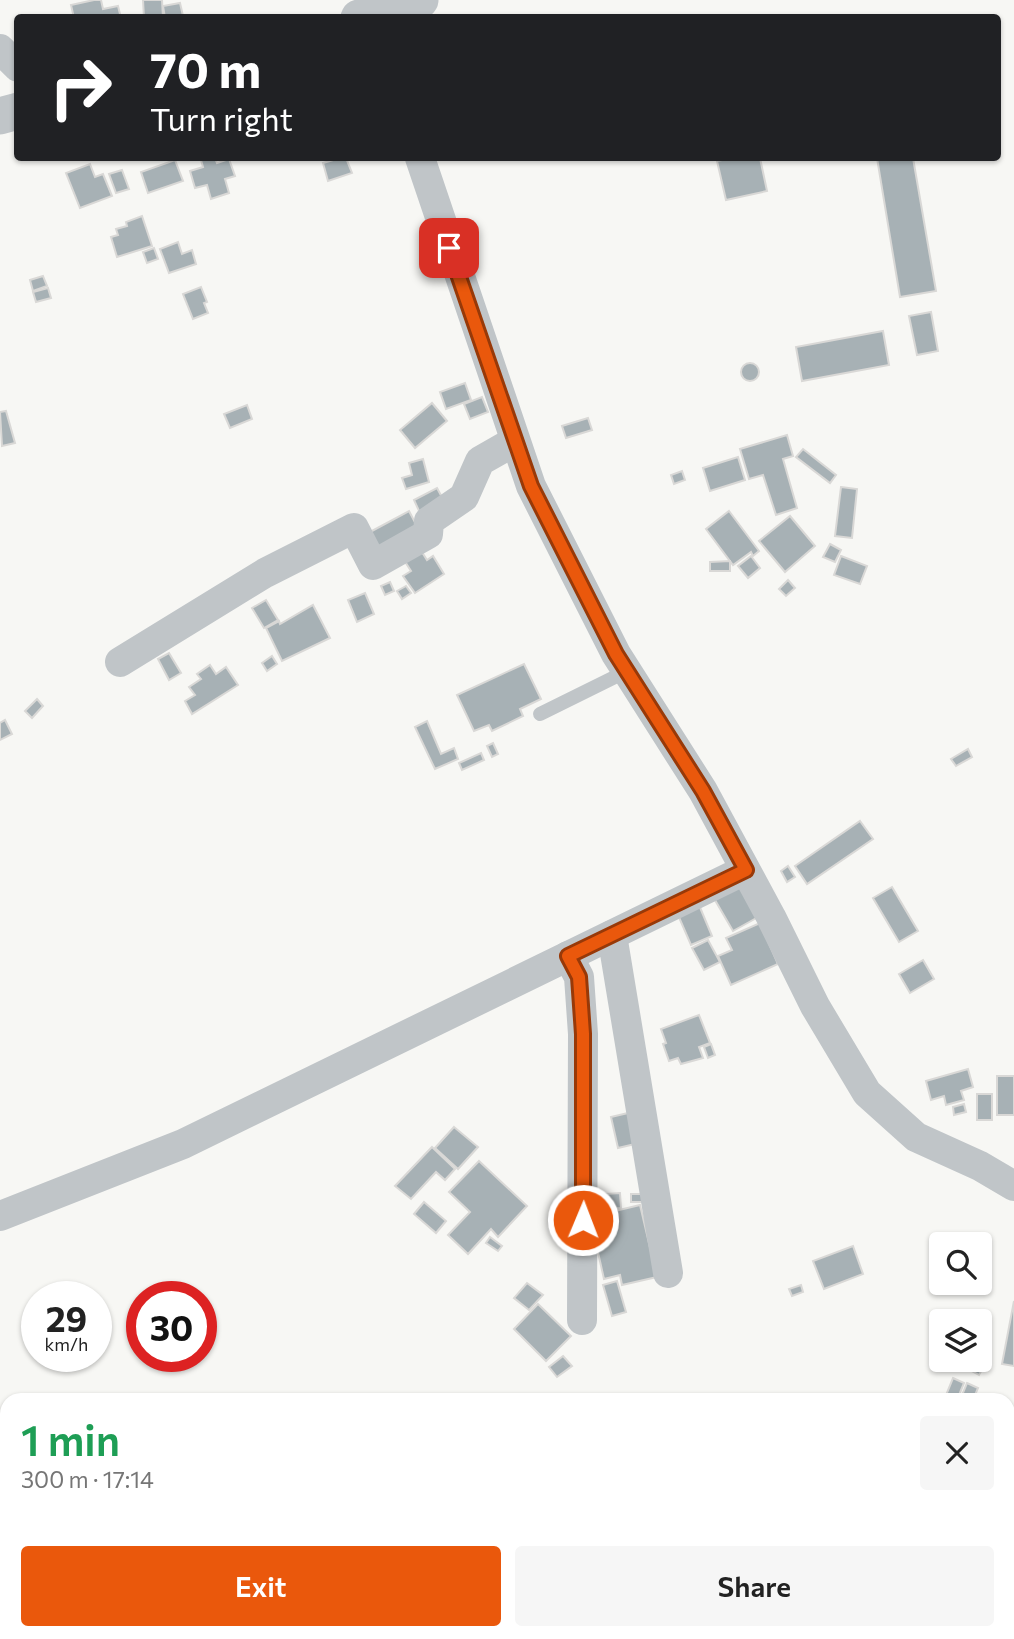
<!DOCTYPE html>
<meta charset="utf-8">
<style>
body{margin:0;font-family:Commissioner,sans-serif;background:#f6f6f6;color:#222;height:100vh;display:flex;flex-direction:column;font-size:26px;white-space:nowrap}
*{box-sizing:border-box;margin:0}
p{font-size:23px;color:#767676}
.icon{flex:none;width:38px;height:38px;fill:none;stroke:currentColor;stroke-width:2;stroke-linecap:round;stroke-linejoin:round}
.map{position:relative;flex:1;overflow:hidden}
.details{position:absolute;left:0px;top:1393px;width:1015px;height:247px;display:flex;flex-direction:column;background:#fff;border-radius:21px 21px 0 0;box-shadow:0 2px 5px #0004}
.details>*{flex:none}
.top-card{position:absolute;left:14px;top:14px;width:987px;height:147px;border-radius:7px;box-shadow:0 2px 5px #0004;background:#202124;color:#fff;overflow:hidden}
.controls{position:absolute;left:929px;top:1232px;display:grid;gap:14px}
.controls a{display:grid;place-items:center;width:63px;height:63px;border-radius:7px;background:#fff;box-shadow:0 2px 5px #0004;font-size:35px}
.speed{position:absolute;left:21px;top:1281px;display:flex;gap:14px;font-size:35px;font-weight:700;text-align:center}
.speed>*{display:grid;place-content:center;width:91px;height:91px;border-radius:50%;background:#fff;box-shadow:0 2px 5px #0004;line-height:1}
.speed small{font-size:18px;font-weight:400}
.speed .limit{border:10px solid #d22;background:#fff;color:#111}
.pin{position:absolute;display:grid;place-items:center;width:60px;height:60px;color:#fff;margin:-30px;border-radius:14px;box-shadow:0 4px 10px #0006}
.me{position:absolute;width:77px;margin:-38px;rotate:1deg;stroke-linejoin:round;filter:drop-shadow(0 0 5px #0008)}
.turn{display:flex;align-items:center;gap:24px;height:147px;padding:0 21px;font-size:32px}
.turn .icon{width:91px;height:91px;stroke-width:2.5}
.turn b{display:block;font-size:49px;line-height:60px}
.round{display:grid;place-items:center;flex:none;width:74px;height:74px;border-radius:7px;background:#f6f6f6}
.summary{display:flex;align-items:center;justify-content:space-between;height:119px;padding:0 21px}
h1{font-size:42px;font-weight:600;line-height:52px;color:#1e9e55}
.action{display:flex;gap:14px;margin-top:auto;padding:14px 21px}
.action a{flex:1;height:80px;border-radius:7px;background:#ea580c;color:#fff;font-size:28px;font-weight:600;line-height:80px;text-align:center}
.action a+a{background:#f6f6f6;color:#222}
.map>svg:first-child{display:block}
</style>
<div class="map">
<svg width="1014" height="1639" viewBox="0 0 1014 1639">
<rect width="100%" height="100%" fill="#f7f7f4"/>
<g fill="#a7b1b5" stroke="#d9d8d6" stroke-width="2">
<path d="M94,0H101L103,9L118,6L121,18H74L71,5Z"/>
<path d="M143,0H162L163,18H144Z"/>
<path d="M180,3L183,16L165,18L163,6Z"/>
<path d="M208,158H215L217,163L229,159L235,176L225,179L229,193L211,199L207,185L195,188L190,171L203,167L201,160Z"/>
<path d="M340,158H346L352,173L328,181L323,163Z"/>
<path d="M732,158H760L767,191L726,200L717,161Z"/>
<path d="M877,158H913L936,291L900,297Z"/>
<path d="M175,160L183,181L148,193L141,172Z"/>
<path d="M90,164L95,177L103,174L112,196L80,208L66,173Z"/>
<path d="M122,170L129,189L116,193L109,174Z"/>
<path d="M142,216L152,246L117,257L111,237L118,235L116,229L127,226L126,222Z"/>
<path d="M178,242L182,254L192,250L196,264L169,273L160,249Z"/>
<path d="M154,248L158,259L147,263L143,252Z"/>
<path d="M43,276L47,286L33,291L30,280Z"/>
<path d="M201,287L207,302L204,303L208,313L193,319L183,294Z"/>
<path d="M48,288L51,298L36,302L33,292Z"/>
<path d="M931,312L938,351L917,355L909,316Z"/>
<path d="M883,331L889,365L802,381L796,347Z"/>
<circle cx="750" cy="372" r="9"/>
<path d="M465,383L471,400L446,409L440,392Z"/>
<path d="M482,397L488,412L470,419L464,404Z"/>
<path d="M432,403L447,421L415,448L400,430Z"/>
<path d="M247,405L252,419L230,428L224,414Z"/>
<path d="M6,411L15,443L2,446L0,412Z"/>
<path d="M588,418L592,430L566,438L562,426Z"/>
<path d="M787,435L793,456L783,459L797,508L776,515L763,475L749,479L740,449Z"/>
<path d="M803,449L836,475L830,483L796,457Z"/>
<path d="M738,457L745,480L710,491L703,468Z"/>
<path d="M423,459L429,482L406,489L402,478L412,475L409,463Z"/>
<path d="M682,471L685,480L674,484L671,475Z"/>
<path d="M841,487L857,489L852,538L835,536Z"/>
<path d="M437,488L444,501L420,513L414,500Z"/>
<path d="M409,511L418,528L379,549L370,532Z"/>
<path d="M729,511L759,551L753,556L751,552L733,565L706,529Z"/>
<path d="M790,516L815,546L785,572L759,541Z"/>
<path d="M830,544L841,550L835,562L823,557Z"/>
<path d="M420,549L427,560L433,556L444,574L415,593L403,576L411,571L404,560Z"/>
<path d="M751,556L760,568L748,578L738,566Z"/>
<path d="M841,556L867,566L860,584L834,575Z"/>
<path d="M730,561V571H710V562Z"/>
<path d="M788,580L795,588L786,596L779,589Z"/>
<path d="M390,582L394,591L385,595L381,586Z"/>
<path d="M406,586L411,593L402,599L397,591Z"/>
<path d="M365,593L374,614L357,622L348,600Z"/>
<path d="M266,600L278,620L264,628L252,608Z"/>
<path d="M313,605L330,638L282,661L266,628L279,621L280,624Z"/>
<path d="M169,653L181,673L169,680L158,659Z"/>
<path d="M272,656L277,664L267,671L262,663Z"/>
<path d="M524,664L541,699L520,709L523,716L492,731L489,725L474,731L457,695Z"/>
<path d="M210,665L216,674L226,667L238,685L192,714L185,701L195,695L189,687L201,679L197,674Z"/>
<path d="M37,699L43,706L32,718L25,711Z"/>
<path d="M5,720L12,734L0,740V723Z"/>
<path d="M427,721L441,754L454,748L458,759L435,769L415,727Z"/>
<path d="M493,743L498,754L492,757L487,746Z"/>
<path d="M968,749L972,757L956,766L951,759Z"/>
<path d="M481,753L484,760L462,770L459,763Z"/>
<path d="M860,821L873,839L807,884L795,866Z"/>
<path d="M788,866L795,877L787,882L781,871Z"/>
<path d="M741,885L760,916L733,931L715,900Z"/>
<path d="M892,887L918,931L899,942L873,898Z"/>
<path d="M699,905L712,936L691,945L678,915Z"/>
<path d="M760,923L778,964L731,985L718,956L732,950L726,938Z"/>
<path d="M708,940L720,962L704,970L692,948Z"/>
<path d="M923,960L934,979L910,993L899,974Z"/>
<path d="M699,1015L710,1043L699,1047L703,1058L681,1064L678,1058L669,1061L663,1044L666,1043L661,1029Z"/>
<path d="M711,1044L715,1055L708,1058L704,1047Z"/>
<path d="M968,1069L973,1087L961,1091L964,1100L946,1105L944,1096L931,1100L926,1081Z"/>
<rect x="997" y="1076" width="17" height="39"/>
<rect x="977" y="1094" width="15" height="26"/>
<path d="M964,1104L966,1112L954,1115L953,1107Z"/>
<path d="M628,1113L635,1144L618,1148L611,1117Z"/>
<path d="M454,1127L478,1147L458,1169L435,1148Z"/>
<path d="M432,1147L455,1169L445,1180L436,1172L411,1199L395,1186Z"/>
<path d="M479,1161L527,1206L498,1237L491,1229L468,1254L448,1235L470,1212L449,1192Z"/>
<path d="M620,1193L621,1208L592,1210L591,1195Z"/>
<path d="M631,1194H645L644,1202H631Z"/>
<path d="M424,1202L446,1221L436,1233L414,1214Z"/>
<path d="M640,1205L657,1277L622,1285L620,1275L604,1279L590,1217Z"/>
<path d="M490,1237L502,1246L498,1251L486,1243Z"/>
<path d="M853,1246L863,1274L824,1289L813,1261Z"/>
<path d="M617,1281L626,1312L612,1316L603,1285Z"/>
<path d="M527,1283L543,1295L529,1310L514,1298Z"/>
<path d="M801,1285L803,1292L792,1296L789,1289Z"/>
<path d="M1014,1301V1366L1002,1364Z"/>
<path d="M538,1304L571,1336L546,1361L514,1329Z"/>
<path d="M563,1356L572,1366L557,1377L549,1367Z"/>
<path d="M974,1363L983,1368L979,1375L970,1370Z"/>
<path d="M953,1378L964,1383L957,1400H944Z"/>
<path d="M967,1383L978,1388L973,1400H960Z"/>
<path d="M7,1567V1581L1,1582L0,1569Z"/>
<path d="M238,1633H263L265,1639H239Z"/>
</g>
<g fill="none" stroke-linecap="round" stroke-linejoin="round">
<path stroke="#c0c5c8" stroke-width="14" d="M540,714L627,671"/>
<g stroke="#c0c5c8" stroke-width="30">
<path d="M0,49L18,67"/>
<path d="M420,158L531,486L616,654L703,791L771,917L815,1006L867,1093L916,1137L980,1166L1014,1186"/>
<path d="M120,662L265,573L354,528L373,565L428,534L429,521L464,497L480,461L515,441"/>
<path d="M612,935L668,1273"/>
<path d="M568,956L579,977L583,1034L582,1320"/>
<path d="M0,1216L183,1144L745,870"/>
</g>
<g stroke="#c0c5c8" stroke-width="37">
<path d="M359,18L420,0"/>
<path d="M0,116L18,111"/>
</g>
</g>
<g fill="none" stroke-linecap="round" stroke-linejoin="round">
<defs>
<path id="route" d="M449,248L531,486L616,654L703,791L746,870L568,956L579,977L583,1034V1220"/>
</defs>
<use href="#route" stroke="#983908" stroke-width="18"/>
<use href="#route" stroke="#ea580c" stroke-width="12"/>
</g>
</svg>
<div class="controls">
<a><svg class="icon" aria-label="search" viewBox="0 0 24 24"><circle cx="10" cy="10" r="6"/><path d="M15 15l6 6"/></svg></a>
<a><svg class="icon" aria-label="layers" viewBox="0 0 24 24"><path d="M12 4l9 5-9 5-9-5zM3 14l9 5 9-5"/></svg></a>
</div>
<div class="speed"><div>29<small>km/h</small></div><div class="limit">30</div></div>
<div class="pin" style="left:449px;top:248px;background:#d93025"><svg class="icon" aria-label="arrive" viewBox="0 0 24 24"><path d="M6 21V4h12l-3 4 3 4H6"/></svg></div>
<svg class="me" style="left:583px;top:1220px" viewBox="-20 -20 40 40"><circle r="17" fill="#ea580c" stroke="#fff" stroke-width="3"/><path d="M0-11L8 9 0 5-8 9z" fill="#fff"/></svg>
<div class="top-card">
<div class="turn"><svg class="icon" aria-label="right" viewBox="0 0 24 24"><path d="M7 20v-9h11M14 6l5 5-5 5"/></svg><div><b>70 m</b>Turn right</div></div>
</div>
<section class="details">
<div class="summary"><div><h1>1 min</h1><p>300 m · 17:14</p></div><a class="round"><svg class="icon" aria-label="close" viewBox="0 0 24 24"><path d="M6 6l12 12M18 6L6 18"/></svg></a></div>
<div class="action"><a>Exit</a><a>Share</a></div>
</section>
</div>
